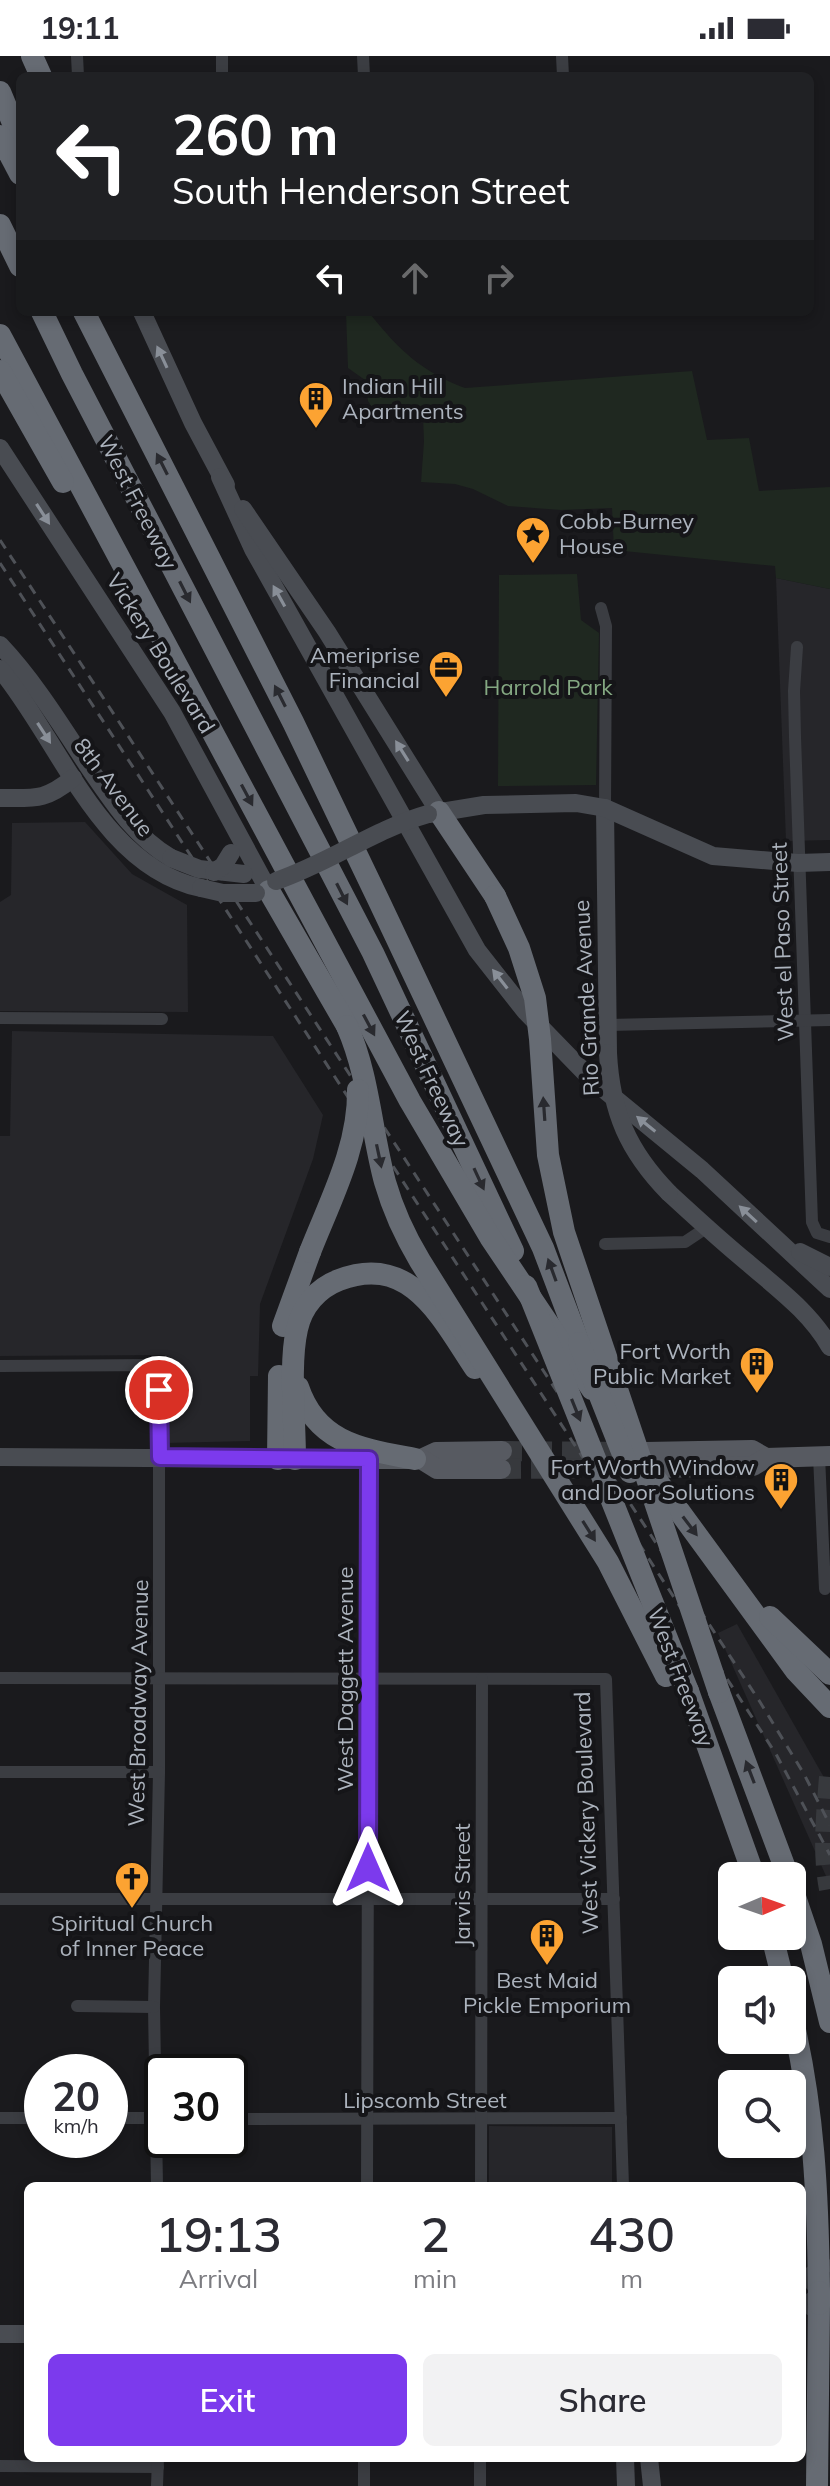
<!DOCTYPE html>
<style>
body{margin:0;font-family:Mulish,sans-serif;background:#f2f2f3;color:#2b2b33;height:100vh;display:flex;flex-direction:column;font-size:30px;white-space:nowrap}
*{box-sizing:border-box;margin:0}
p{font-size:26px;color:#7c7c81}
.icon{flex:none;width:44px;height:44px;fill:none;stroke:currentColor;stroke-width:2;stroke-linecap:round;stroke-linejoin:round}
.map{position:relative;flex:1;overflow:hidden}
.details{position:absolute;left:24px;top:2126px;width:782px;height:280px;display:flex;flex-direction:column;background:#fff;border-radius:12px;box-shadow:0 4px 12px #0003}
.details>*{flex:none}
.top-card{position:absolute;left:16px;top:16px;width:798px;height:244px;border-radius:12px;box-shadow:0 4px 12px #0003;background:#202124;color:#fff;overflow:hidden}
.needle{width:52px;rotate:88deg}
.controls{position:absolute;left:718px;top:1806px;display:grid;gap:16px}
.controls a{display:grid;place-items:center;width:88px;height:88px;border-radius:12px;background:#fff;box-shadow:0 4px 12px #0003;font-size:40px}
.speed{position:absolute;left:24px;top:1998px;display:flex;gap:16px;font-size:40px;font-weight:700;text-align:center}
.speed>*{display:grid;place-content:center;width:104px;height:104px;border-radius:50%;background:#fff;box-shadow:0 4px 12px #0003;line-height:1}
.speed small{font-size:20px;font-weight:400}
.speed .limit{border:4px solid #111;border-radius:12px;background:#fff;color:#111}
.pin{position:absolute;display:grid;place-items:center;width:68px;height:68px;color:#fff;margin:-34px;border:4px solid #fff;border-radius:50%;box-shadow:0 2px 8px #0007}
.me{position:absolute;width:88px;margin:-44px;rotate:0deg;stroke-linejoin:round;filter:drop-shadow(0 0 6px #0008)}
.turn{display:flex;align-items:center;gap:28px;height:168px;padding:0 24px;font-size:36px}
.turn .icon{width:104px;height:104px;stroke-width:2.5}
.turn b{display:block;font-size:56px;line-height:68px}
.lanes{display:flex;align-items:center;height:76px;padding:0 24px;background:#0003;justify-content:center;gap:40px;direction:ltr}
.lanes .off{opacity:.35}
.eta{display:flex;justify-content:space-evenly;align-items:center;height:136px;text-align:center}
.eta b{font-size:48px;font-weight:600;line-height:56px}
.action{display:flex;gap:16px;margin-top:auto;padding:16px 24px}
.action a{flex:1;height:92px;border-radius:12px;background:#7c3aed;color:#fff;font-size:32px;font-weight:600;line-height:92px;text-align:center}
.action a+a{background:#f2f2f3;color:#2b2b33}
.status{display:flex;justify-content:space-between;align-items:center;height:56px;padding:0 40px;background:#fff;direction:ltr}
.status svg{height:22px;fill:currentColor}
.map>svg:first-child{display:block}
</style>
<div class="status"><b>19:11</b><svg viewBox="0 0 49 12"><path d="M0 12V9h3v3zM5 12V6h3v6zM10 12V3h3v9zM15 12V0h3v12zM26 1h20v11H26zM47 4h2v5h-2z"/></svg></div>
<div class="map">
<svg width="830" height="2430" viewBox="0 0 830 2430">
<rect width="100%" height="100%" fill="#1a1a1d"/>
<g fill="#26262a">
<path d="M776,522L830,533V784L786,785Z"/>
<path d="M85,766L132,818L187,849L188,956L0,955V846L11,839L12,767Z"/>
<path d="M12,975L273,980L323,1059L313,1103L260,1248L258,1320H250V1385L165,1387V1299L0,1300V1080H10Z"/>
<path d="M737,1568L830,1732V1829L718,1577Z"/>
<path d="M489,2070L612,2071V2130H489Z"/>
</g>
<g fill="#1f2820">
<path d="M346,256H363L371,259C399,294 422,316 465,332L692,315L707,384L749,382L759,435L830,431V533L776,522L775,510L614,494L612,452L561,454L508,450L473,433L455,428L421,426L424,386L423,359H377L368,345L365,324L348,312Z"/>
<path d="M577,518L581,564L599,577L596,729L498,730L499,519Z"/>
</g>
<g fill="none" stroke-linecap="round" stroke-linejoin="round">
<g stroke="#37393d" stroke-width="18" stroke-dasharray="18 9" stroke-linecap="butt">
<path d="M802,2227L830,2204"/>
<path d="M802,2252L830,2232"/>
</g>
<g stroke="#37393d" stroke-width="20" stroke-dasharray="20 10" stroke-linecap="butt">
<path d="M502,1395L634,1396"/>
<path d="M501,1413L641,1412"/>
</g>
<path stroke="#37393d" stroke-width="22" stroke-dasharray="22 11" stroke-linecap="butt" d="M830,1721C827,1758 823,1796 830,1833"/>
<g stroke="#3b3d42" stroke-width="12">
<path d="M77,0L78,20"/>
<path d="M222,0V20"/>
<path d="M363,0L364,20"/>
<path d="M562,0L563,20"/>
<path d="M601,552L606,570L605,752"/>
<path d="M797,591L794,635L795,681L812,1166L817,1177L830,1181"/>
<path d="M0,962L162,963"/>
<path d="M608,969L830,964"/>
<path d="M605,1188L685,1186L706,1172"/>
<path d="M0,1310L159,1309V1716L154,1951L157,2130"/>
<path d="M819,1400L825,1533"/>
<path d="M0,1622L606,1623L623,2130"/>
<path d="M0,1716H159"/>
<path d="M0,1843H614"/>
<path d="M77,1950L154,1951"/>
<path d="M0,2062H42"/>
<path d="M110,2062H159"/>
<path d="M230,2063L621,2062"/>
<path d="M367,2130L369,1403"/>
<path d="M481,2130L482,1623"/>
<path d="M0,2410L158,2411"/>
<path d="M157,2430L158,2402"/>
<path d="M364,2430V2402"/>
<path d="M480,2430V2402"/>
</g>
<g stroke="#494c52" stroke-width="18">
<path d="M142,256L193,367L226,429"/>
<path d="M0,392L172,656L269,835"/>
<path d="M220,421L253,493L477,894L525,955L590,1022L702,1114L830,1233"/>
<path d="M243,453L327,576L439,756"/>
<path d="M0,589C34,625 61,669 88,710C112,745 134,780 171,802"/>
<path d="M0,613C60,685 101,811 201,832"/>
<path d="M0,742C35,742 45,745 73,722"/>
<path d="M605,752L608,997"/>
<path d="M429,758L484,749L576,747L605,752L713,800L798,807L830,806"/>
<path d="M669,1137C695,1161 721,1185 748,1207C778,1233 810,1256 830,1291"/>
<path d="M800,1196L830,1211"/>
<path d="M0,1401L278,1403"/>
<path d="M0,2278H28"/>
<path d="M625,2402L626,2430"/>
<path d="M649,2402L652,2430"/>
</g>
<g stroke="#575a61" stroke-width="20">
<path d="M646,1396L752,1394L766,1402"/>
<path d="M278,1403H421L436,1396L502,1395"/>
<path d="M421,1403L437,1413H501"/>
<path d="M657,1412L753,1410L766,1402L830,1400"/>
</g>
<g stroke="#666b73" stroke-width="22">
<path d="M32,0L41,20"/>
<path d="M0,36L20,84"/>
<path d="M0,80L20,118"/>
<path d="M0,169L20,210"/>
<path d="M42,256L72,318L373,897L513,1195"/>
<path d="M84,256L293,666L378,843L543,1192L579,1287"/>
<path d="M0,279L410,1045L490,1181L592,1333"/>
<path d="M0,315L63,426"/>
<path d="M439,756L495,840"/>
<path d="M269,835L347,970"/>
<path d="M283,1270L310,1196"/>
<path d="M298,1331C317,1388 363,1393 415,1403"/>
<path d="M278,1403L279,1320"/>
<path d="M295,1403C295,1365 289,1308 297,1273C302,1250 318,1232 339,1224C411,1196 442,1263 475,1312"/>
<path d="M644,1407L796,1615L830,1651"/>
<path d="M770,1561L830,1618"/>
<path d="M688,1635L754,1820"/>
<path d="M719,1636L788,1820"/>
<path d="M792,1832L811,1888L830,1966"/>
<path d="M772,1880L783,1924"/>
<path d="M792,1961C814,2053 818,2142 819,2236"/>
<path d="M817,2430L819,2248"/>
</g>
<g stroke="#4e5157" stroke-width="3" stroke-dasharray="10 8" stroke-linecap="butt">
<path d="M0,484L760,1646L804,1718L830,1769"/>
<path d="M0,507L776,1698L830,1799"/>
</g>
<g stroke="#494c52" stroke-width="18">
<path d="M171,802L199,813L244,818"/>
<path d="M214,816L223,810L231,797"/>
<path d="M276,825C329,807 375,773 428,758"/>
<path d="M201,832L223,837H256"/>
<path d="M608,997C611,1056 628,1095 669,1137"/>
</g>
<g stroke="#666b73" stroke-width="22">
<path d="M495,840L519,892L535,942L540,983L548,1099L564,1176L719,1636"/>
<path d="M347,970C369,1020 371,1074 385,1126C393,1154 405,1180 420,1205L608,1506L666,1620"/>
<path d="M310,1196C330,1145 359,1091 358,1034"/>
<path d="M526,1230L688,1635"/>
<path d="M579,1287L630,1416"/>
<path d="M819,2236V2248"/>
</g>
</g>
<defs><path id="oneway-solid" d="M-6-.8H1V-3.2L6.5 0L1 3.2V.8H-6Z" transform="scale(2)"/></defs>
<g fill="#898f98">
<use href="#oneway-solid" transform="translate(162 301) rotate(-115)"/>
<use href="#oneway-solid" transform="translate(43 458) rotate(57)"/>
<use href="#oneway-solid" transform="translate(279 540) rotate(-119)"/>
<use href="#oneway-solid" transform="translate(44 677) rotate(57)"/>
<use href="#oneway-solid" transform="translate(402 695) rotate(-122)"/>
<use href="#oneway-solid" transform="translate(500 923) rotate(-128)"/>
<use href="#oneway-solid" transform="translate(646 1068) rotate(-141)"/>
<use href="#oneway-solid" transform="translate(748 1158) rotate(-137)"/>
</g>
<g fill="#292a2f">
<use href="#oneway-solid" transform="translate(162 408) rotate(-117)"/>
<use href="#oneway-solid" transform="translate(185 536) rotate(63)"/>
<use href="#oneway-solid" transform="translate(280 640) rotate(-117)"/>
<use href="#oneway-solid" transform="translate(247 739) rotate(62)"/>
<use href="#oneway-solid" transform="translate(342 838) rotate(63)"/>
<use href="#oneway-solid" transform="translate(369 969) rotate(62)"/>
<use href="#oneway-solid" transform="translate(544 1053) rotate(-94)"/>
<use href="#oneway-solid" transform="translate(379 1100) rotate(78)"/>
<use href="#oneway-solid" transform="translate(479 1123) rotate(65)"/>
<use href="#oneway-solid" transform="translate(552 1214) rotate(-110)"/>
<use href="#oneway-solid" transform="translate(576 1354) rotate(68)"/>
<use href="#oneway-solid" transform="translate(690 1470) rotate(53)"/>
<use href="#oneway-solid" transform="translate(589 1475) rotate(58)"/>
<use href="#oneway-solid" transform="translate(750 1716) rotate(-111)"/>
</g>
<g fill="none" stroke-linecap="round" stroke-linejoin="round">
<defs>
<path id="route" d="M159,1334L160,1401L369,1403L368,1812"/>
</defs>
<use href="#route" stroke="#51269a" stroke-width="20"/>
<use href="#route" stroke="#7c3aed" stroke-width="14"/>
</g>
<defs>
<symbol id="building-pin" viewBox="-11 -11 22 30"><path d="M0 17L-7.5 6A9.5 9.5 0 1 1 7.5 6Z" fill="#fca332" stroke="#151518"/><path d="M-4-6H4V6H1V3H-1V6H-4ZM-2.5-4.3h1.7v1.8h-1.7ZM.8-4.3h1.7v1.8H.8ZM-2.5-1h1.7V.8h-1.7ZM.8-1h1.7V.8H.8Z" fill="#111"/></symbol>
<symbol id="sight-pin" viewBox="-11 -11 22 30"><path d="M0 17L-7.5 6A9.5 9.5 0 1 1 7.5 6Z" fill="#fca332" stroke="#151518"/><path d="M0-6L1.8-2.2L6-1.7L2.9 1.2L3.7 5.4L0 3.3L-3.7 5.4L-2.9 1.2L-6-1.7L-1.8-2.2Z" fill="#111"/></symbol>
<symbol id="office-pin" viewBox="-11 -11 22 30"><path d="M0 17L-7.5 6A9.5 9.5 0 1 1 7.5 6Z" fill="#fca332" stroke="#151518"/><path d="M-6-3h4V-5.5h4V-3h4V5H-6ZM-1-4.5V-3h2v-1.5ZM-6 0V1H6V0Z" fill="#111"/></symbol>
<symbol id="church-pin" viewBox="-11 -11 22 30"><path d="M0 17L-7.5 6A9.5 9.5 0 1 1 7.5 6Z" fill="#fca332" stroke="#151518"/><path d="M-1.2-6h2.4v3.5h3.3v2.4h-3.3V6h-2.4V-.1h-3.3v-2.4h3.3Z" fill="#111"/></symbol>
</defs>
<g fill-rule="evenodd">
<use href="#building-pin" x="296" y="323" width="40" height="54"/>
<use href="#sight-pin" x="513" y="458" width="40" height="54"/>
<use href="#office-pin" x="426" y="592" width="40" height="54"/>
<use href="#building-pin" x="737" y="1288" width="40" height="54"/>
<use href="#building-pin" x="761" y="1404" width="40" height="54"/>
<use href="#church-pin" x="112" y="1803" width="40" height="54"/>
<use href="#building-pin" x="527" y="1860" width="40" height="54"/>
</g>
<g text-anchor="middle" dominant-baseline="central" stroke-width="8" stroke-linejoin="round" paint-order="stroke">
<g font-size="22" fill="#acb3bd" stroke="#151518" text-anchor="end">
<text x="342" y="330" text-anchor="start">Indian Hill<tspan x="342" dy="25">Apartments</tspan></text>
<text x="559" y="465" text-anchor="start">Cobb-Burney<tspan x="559" dy="25">House</tspan></text>
<text x="420" y="599">Ameriprise<tspan x="420" dy="25">Financial</tspan></text>
<text x="731" y="1295">Fort Worth<tspan x="731" dy="25">Public Market</tspan></text>
<text x="755" y="1411">Fort Worth Window<tspan x="755" dy="25">and Door Solutions</tspan></text>
<text x="132" y="1867" text-anchor="middle">Spiritual Church<tspan x="132" dy="25">of Inner Peace</tspan></text>
<text x="547" y="1924" text-anchor="middle">Best Maid<tspan x="547" dy="25">Pickle Emporium</tspan></text>
</g>
<g font-size="22" fill="#acb3bd" stroke="#151518">
<text transform="translate(138 446) rotate(63)">West Freeway</text>
<text transform="translate(161 597) rotate(58)">Vickery Boulevard</text>
<text transform="translate(114 731) rotate(53)">8th Avenue</text>
<text transform="translate(782 886) rotate(-92)">West el Paso Street</text>
<text transform="translate(586 942) rotate(-93)">Rio Grande Avenue</text>
<text transform="translate(432 1023) rotate(65)">West Freeway</text>
<text transform="translate(681 1621) rotate(69)">West Freeway</text>
<text transform="translate(345 1623) rotate(-90)">West Daggett Avenue</text>
<text transform="translate(138 1647) rotate(-89)">West Broadway Avenue</text>
<text transform="translate(586 1757) rotate(-92)">West Vickery Boulevard</text>
<text transform="translate(462 1829) rotate(-90)">Jarvis Street</text>
<text x="425" y="2044">Lipscomb Street</text>
</g>
<g font-size="22" fill="#84a882" stroke="#151518">
<text x="548" y="631">Harrold Park</text>
</g>
</g>
</svg>
<div class="controls">
<a><svg class="needle" viewBox="-14 -14 28 28"><path d="M0-13l5 13h-10z" fill="#e53935"/><path d="M0 13l5-13h-10z" fill="#7c7c81"/></svg></a>
<a><svg class="icon" aria-label="sound" viewBox="0 0 24 24"><path d="M4 9h4l5-4v14l-5-4H4zM17 9q2 3 0 6"/></svg></a>
<a><svg class="icon" aria-label="search" viewBox="0 0 24 24"><circle cx="10" cy="10" r="6"/><path d="M15 15l6 6"/></svg></a>
</div>
<div class="speed"><div>20<small>km/h</small></div><div class="limit">30</div></div>
<div class="pin" style="left:159px;top:1334px;background:#d93025"><svg class="icon" aria-label="arrive" viewBox="0 0 24 24"><path d="M6 21V4h12l-3 4 3 4H6"/></svg></div>
<svg class="me" style="left:368px;top:1812px" viewBox="-20 -20 40 40"><path d="M0-17L14 15 0 8-14 15z" fill="#7c3aed" stroke="#fff" stroke-width="4"/></svg>
<div class="top-card">
<div class="turn"><svg class="icon" aria-label="left" viewBox="0 0 24 24"><path d="M17 20v-9H6M10 6l-5 5 5 5"/></svg><div><b>260 m</b>South Henderson Street</div></div>
<div class="lanes"><svg class="icon" aria-label="left" viewBox="0 0 24 24"><path d="M17 20v-9H6M10 6l-5 5 5 5"/></svg><svg class="icon off" aria-label="ahead" viewBox="0 0 24 24"><path d="M12 20V5M6 11l6-6 6 6"/></svg><svg class="icon off" aria-label="right" viewBox="0 0 24 24"><path d="M7 20v-9h11M14 6l5 5-5 5"/></svg></div>
</div>
<section class="details">
<div class="eta">
<div><b>19:13</b><p>Arrival</p></div>
<div><b>2</b><p>min</p></div>
<div><b>430</b><p>m</p></div>
</div>
<div class="action"><a>Exit</a><a>Share</a></div>
</section>
</div>
